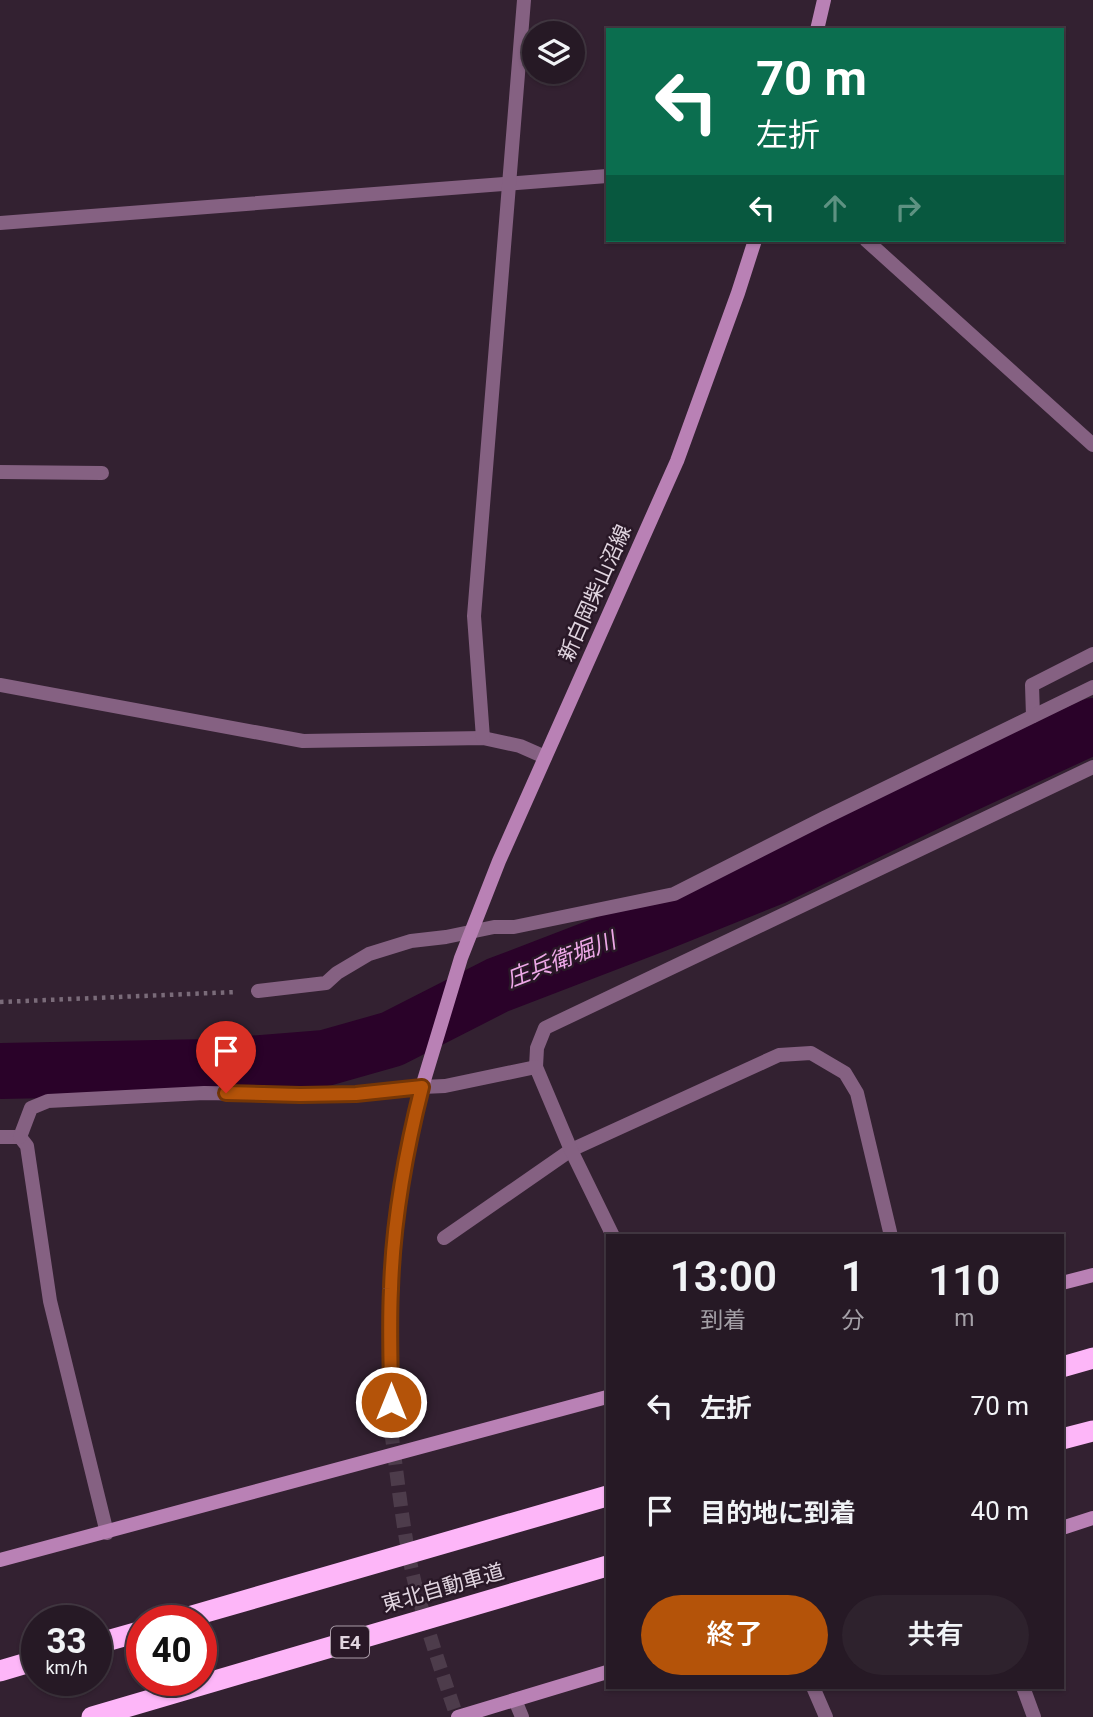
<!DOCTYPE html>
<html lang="ja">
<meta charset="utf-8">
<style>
body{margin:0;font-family:Roboto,"Noto Sans JP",sans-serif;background:#2e222d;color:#f1f3f6;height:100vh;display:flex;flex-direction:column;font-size:26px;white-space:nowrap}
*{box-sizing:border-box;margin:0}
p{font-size:23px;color:#a4a0a7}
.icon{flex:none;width:38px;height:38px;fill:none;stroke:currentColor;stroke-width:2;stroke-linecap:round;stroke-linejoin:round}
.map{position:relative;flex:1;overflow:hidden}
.drawer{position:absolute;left:606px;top:1234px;width:458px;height:455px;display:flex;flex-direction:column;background:#261925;border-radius:0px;box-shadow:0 2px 5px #0004,0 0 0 2px #423842}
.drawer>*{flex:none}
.guide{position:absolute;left:606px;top:28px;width:458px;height:214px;border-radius:0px;box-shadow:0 2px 5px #0004,0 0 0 2px #423842;background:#0b6e4f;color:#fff;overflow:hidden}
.buttons{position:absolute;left:522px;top:21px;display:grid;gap:14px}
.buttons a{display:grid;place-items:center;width:63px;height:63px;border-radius:50%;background:#261925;box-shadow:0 2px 5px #0004,0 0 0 2px #423842;font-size:35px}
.speed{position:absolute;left:21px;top:1605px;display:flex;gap:14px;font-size:35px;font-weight:700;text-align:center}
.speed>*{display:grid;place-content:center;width:91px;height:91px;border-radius:50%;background:#261925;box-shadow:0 2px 5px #0004,0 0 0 2px #423842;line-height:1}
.speed small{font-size:18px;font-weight:400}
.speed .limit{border:10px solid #d22;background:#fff;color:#111}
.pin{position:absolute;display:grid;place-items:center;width:60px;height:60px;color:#fff;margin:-72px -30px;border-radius:50% 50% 50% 0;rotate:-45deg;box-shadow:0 0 7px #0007}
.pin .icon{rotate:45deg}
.me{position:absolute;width:77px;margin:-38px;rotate:0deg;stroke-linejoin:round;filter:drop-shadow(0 0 5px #0008)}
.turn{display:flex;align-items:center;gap:24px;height:147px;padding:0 35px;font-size:32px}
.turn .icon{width:91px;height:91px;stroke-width:2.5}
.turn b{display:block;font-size:49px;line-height:60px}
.lanes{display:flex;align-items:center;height:66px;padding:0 35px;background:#0003;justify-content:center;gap:35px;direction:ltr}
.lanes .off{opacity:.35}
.eta{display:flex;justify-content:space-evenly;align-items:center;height:119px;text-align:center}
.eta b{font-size:42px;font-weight:600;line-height:49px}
.action{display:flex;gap:14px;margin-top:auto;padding:14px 35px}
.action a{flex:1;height:80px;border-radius:42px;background:#b45309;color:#fff;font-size:28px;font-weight:600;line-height:80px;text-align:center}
.action a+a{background:#2e222d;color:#f1f3f6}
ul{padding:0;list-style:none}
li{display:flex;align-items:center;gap:21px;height:105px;padding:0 35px}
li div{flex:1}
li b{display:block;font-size:26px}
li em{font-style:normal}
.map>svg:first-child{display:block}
</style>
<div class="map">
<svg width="1093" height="1717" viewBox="0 0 1093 1717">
<rect width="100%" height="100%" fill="#332131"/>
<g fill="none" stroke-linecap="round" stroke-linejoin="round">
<path stroke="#2a0229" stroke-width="56" d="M0,1071L210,1067L325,1058L392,1039L498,985L657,924L774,877L956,789L1093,726"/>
<path stroke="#4d3c4b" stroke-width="14" stroke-dasharray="14 7" stroke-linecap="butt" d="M391,1430C398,1481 403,1534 415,1584C427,1629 442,1673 457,1717"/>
<path stroke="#7a6b79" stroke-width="4.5" stroke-dasharray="3.5 5" stroke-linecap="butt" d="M0,1002L236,992"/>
<g stroke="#856182" stroke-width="14">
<path d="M866,240L1093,445"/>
<path d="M0,472L102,473"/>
<path d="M1033,716L1032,685L1093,654"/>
<path d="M258,991L326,983L337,973L369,954L411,941L446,937L494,927H514L674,894L824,818L1093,687"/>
<path d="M536,1067L537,1048L545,1028L1093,767"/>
<path d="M0,1137H20L27,1146L50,1301L107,1533"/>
<path d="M20,1137L31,1108L48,1101L204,1093L300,1095L356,1094L422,1087"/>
<path d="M444,1238L571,1150L779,1055L811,1053L845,1073L857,1093L891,1236"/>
<path d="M1023,1687L1034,1717"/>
</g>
<g stroke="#856182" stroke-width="14">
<path d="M0,223L607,176"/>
<path d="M0,685L303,741L483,738L520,746L545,757"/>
<path d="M483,738L474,616L524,0"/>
<path d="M422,1087L445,1086L536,1067L571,1150L613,1236"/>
<path d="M813,1687L826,1717"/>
<path d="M515,1700L522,1717"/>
</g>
<g stroke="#b981b5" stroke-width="14">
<path d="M817,30L824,0"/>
<path d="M1062,1283L1093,1275"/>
<path d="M391,1430L390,1292L393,1245L400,1189L408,1144L422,1087L461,958L499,861L677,461L738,293L755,240"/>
<path d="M1062,1528L1093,1518"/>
<path d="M0,1560L607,1397"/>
<path d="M458,1717L607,1672"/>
</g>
<g stroke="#fdb6f8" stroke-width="21">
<path d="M1062,1367L1093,1358"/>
<path d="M1062,1439L1093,1431"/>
<path d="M178,1620L607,1496"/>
<path d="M96,1644L142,1631"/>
<path d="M0,1671L37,1660"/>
<path d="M92,1717L607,1566"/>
</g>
</g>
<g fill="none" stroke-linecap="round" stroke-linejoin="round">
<defs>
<path id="route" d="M226,1093L300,1095L356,1094L422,1087C405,1154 393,1221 391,1289C389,1327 391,1365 391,1402"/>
</defs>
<use href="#route" stroke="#753606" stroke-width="18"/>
<use href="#route" stroke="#b45309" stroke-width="12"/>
</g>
<g text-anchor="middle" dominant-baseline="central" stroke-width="5" stroke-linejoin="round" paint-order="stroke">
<rect fill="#291827" stroke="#aa9ca8" stroke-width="2" x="331" y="1626.5" width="38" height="31" rx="5"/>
<g font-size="19" font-weight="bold" fill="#e1d5e0">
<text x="350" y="1642">E4</text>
</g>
<g font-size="21" fill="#e1d5e0" stroke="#291827">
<text transform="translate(595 593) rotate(-66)">新白岡柴山沼線</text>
<text transform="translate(443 1588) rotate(-16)">東北自動車道</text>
</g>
<g font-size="23" font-style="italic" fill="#eea8e8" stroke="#291827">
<text transform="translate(561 960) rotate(-21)">庄兵衛堀川</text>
</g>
</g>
</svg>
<div class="buttons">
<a><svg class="icon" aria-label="layers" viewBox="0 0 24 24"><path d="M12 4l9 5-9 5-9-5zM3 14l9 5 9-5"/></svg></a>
</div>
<div class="speed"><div>33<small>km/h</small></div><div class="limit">40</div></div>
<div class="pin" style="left:226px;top:1093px;background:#d93025"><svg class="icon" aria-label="arrive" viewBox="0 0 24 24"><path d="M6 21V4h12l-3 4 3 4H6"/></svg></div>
<svg class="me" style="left:391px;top:1402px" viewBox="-20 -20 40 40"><circle r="17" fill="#b45309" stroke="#fff" stroke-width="3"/><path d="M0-11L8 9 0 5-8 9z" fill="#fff"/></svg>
<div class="guide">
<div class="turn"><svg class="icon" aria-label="left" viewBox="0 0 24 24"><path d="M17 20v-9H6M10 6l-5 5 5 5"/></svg><div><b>70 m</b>左折</div></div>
<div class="lanes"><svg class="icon" aria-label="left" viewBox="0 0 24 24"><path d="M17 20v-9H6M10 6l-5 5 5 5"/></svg><svg class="icon off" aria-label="ahead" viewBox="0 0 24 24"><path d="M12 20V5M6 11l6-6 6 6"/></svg><svg class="icon off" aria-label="right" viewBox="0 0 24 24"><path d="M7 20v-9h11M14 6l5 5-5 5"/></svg></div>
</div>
<section class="drawer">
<div class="eta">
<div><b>13:00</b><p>到着</p></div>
<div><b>1</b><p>分</p></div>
<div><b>110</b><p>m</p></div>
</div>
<ul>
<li><svg class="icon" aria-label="left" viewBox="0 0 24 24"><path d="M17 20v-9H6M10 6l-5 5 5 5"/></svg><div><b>左折</b></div><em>70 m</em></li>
<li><svg class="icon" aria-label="arrive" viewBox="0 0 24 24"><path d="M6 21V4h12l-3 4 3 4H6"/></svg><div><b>目的地に到着</b></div><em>40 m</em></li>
</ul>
<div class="action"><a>終了</a><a>共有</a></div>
</section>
</div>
